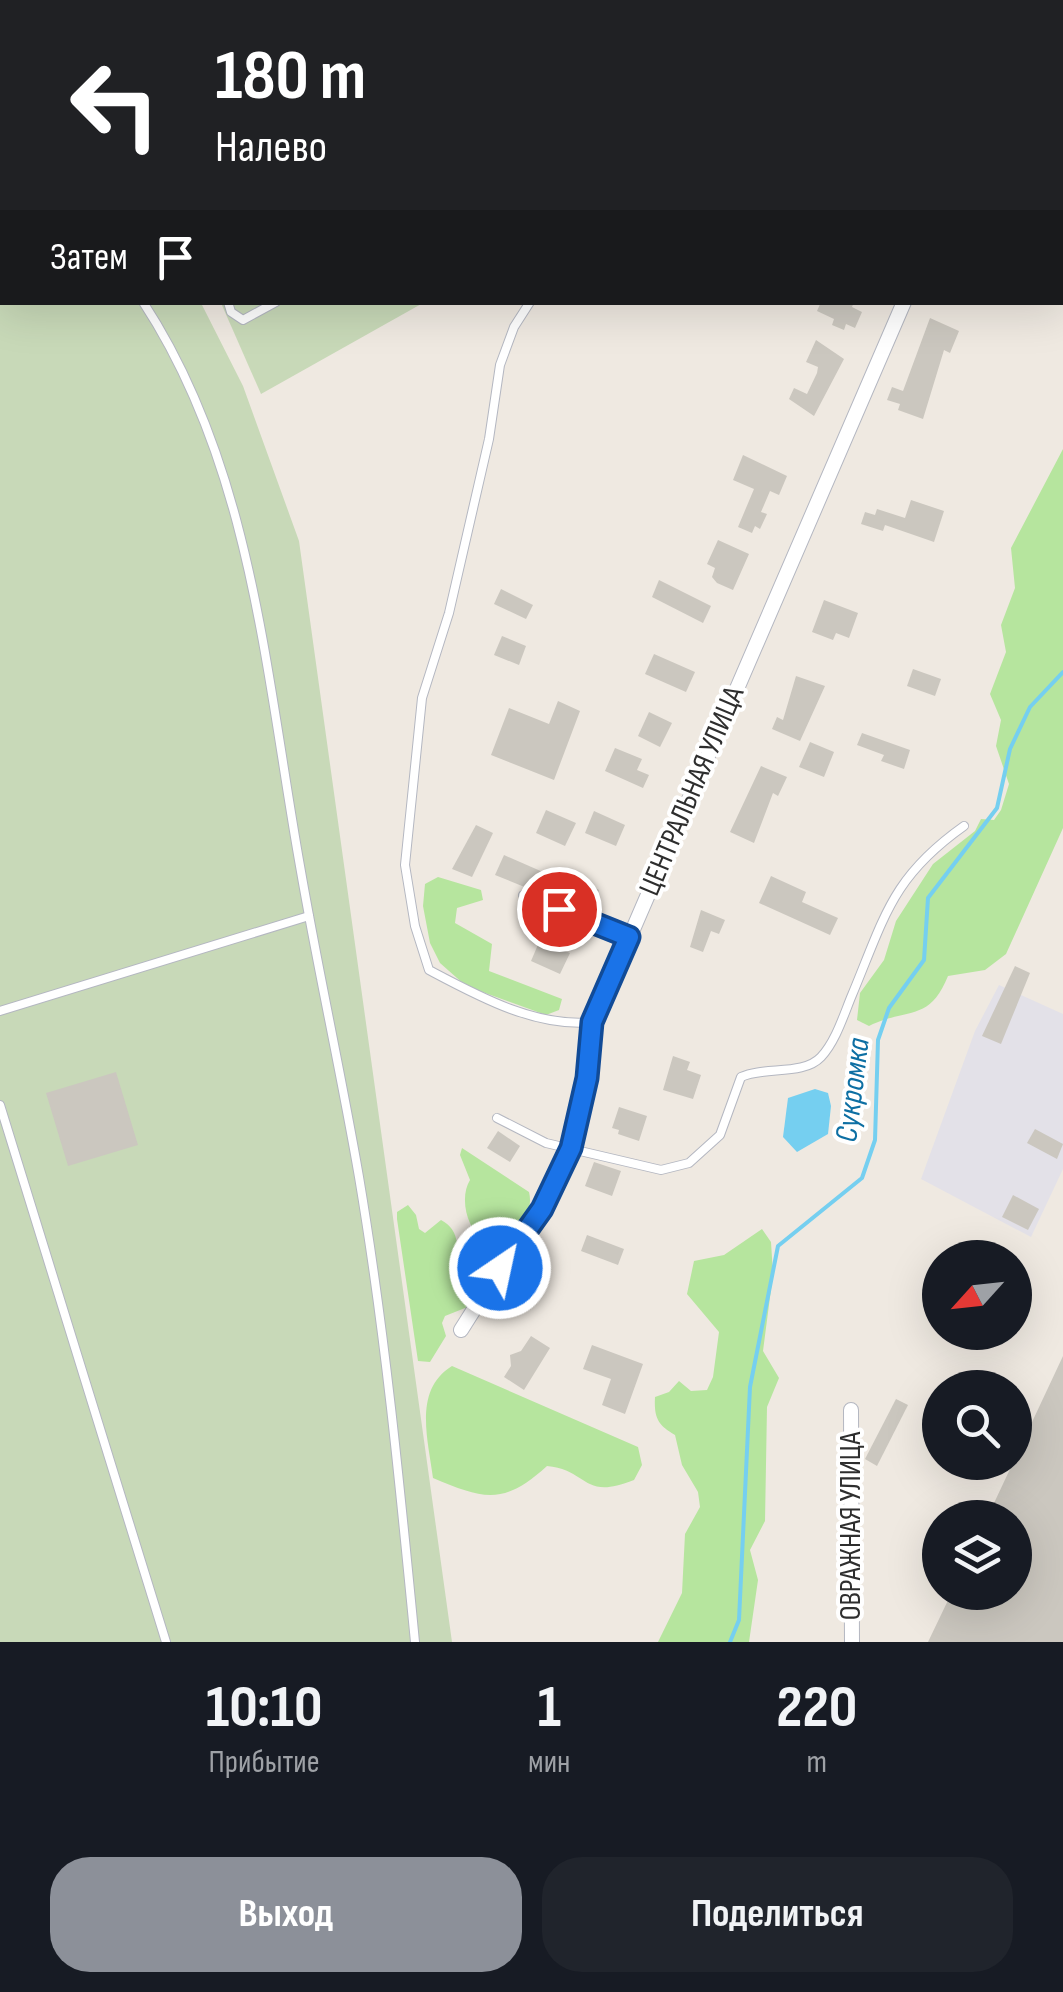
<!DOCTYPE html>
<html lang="ru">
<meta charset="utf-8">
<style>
body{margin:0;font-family:"Sofia Sans Condensed",sans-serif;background:#20242c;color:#f1f3f6;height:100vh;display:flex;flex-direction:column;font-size:38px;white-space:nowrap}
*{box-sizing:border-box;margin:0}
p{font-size:32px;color:#9ea1a6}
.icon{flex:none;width:55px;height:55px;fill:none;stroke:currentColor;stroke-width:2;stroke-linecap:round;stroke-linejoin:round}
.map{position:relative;height:1642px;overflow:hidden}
.panel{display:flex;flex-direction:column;background:#171b24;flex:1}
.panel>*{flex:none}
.guide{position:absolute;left:0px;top:0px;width:1065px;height:305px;box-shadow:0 10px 40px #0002;background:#202124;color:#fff;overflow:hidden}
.needle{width:65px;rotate:243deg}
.buttons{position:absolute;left:922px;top:1240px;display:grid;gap:20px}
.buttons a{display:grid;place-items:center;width:110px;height:110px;border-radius:50%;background:#171b24;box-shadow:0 10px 40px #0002;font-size:50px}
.pin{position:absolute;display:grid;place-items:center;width:85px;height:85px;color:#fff;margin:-42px;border:5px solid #fff;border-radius:50%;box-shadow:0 2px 10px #0007}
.me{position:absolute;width:110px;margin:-55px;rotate:34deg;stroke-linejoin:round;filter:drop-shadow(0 0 8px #0008)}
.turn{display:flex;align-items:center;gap:35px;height:210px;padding:0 50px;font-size:45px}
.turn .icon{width:130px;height:130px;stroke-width:2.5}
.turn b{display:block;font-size:70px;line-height:85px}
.then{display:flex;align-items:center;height:95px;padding:0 50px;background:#0003;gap:20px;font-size:38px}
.eta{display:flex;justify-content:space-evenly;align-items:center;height:170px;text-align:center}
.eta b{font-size:60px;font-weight:700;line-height:70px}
.action{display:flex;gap:20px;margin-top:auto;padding:20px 50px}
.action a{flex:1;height:115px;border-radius:40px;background:#8c9099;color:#fff;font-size:40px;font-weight:700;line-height:115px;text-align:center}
.action a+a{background:#20242c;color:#f1f3f6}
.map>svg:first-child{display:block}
</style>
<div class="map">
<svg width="1063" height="1642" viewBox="0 0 1063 1642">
<rect width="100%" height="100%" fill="#efe9e1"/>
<path fill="#e3e1e8" d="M999,985L1063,1014V1169L1031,1237L921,1179L975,1031Z"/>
<g fill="#b6e59e">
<path d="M1063,449V828L1006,954L985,970L948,976C929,1023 907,1007 869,1026L857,1020L860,993L884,960L896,921L933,864L975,831L981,819L994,820L1001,810L1009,784L996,746L1001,720L990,694L1006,652L1001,625L1015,588L1011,548Z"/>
<path d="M438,877L481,890L483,900L457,908L455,923L492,944L489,971L562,999L559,1010L546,1015L466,986L440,963L430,943L423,906L425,884Z"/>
<path d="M462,1148L529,1192C534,1213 520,1228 506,1242L484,1241C467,1229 459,1198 470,1180L460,1155Z"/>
<path d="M408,1205L416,1215L419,1229L425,1233L441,1220C460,1230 456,1246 461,1265C466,1281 476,1287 470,1306L445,1316L442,1323L446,1336L430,1362L418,1361L397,1219V1212Z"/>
<path d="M762,1229L771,1242L773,1274L763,1351L779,1378L767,1407L765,1521L750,1550L758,1580L749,1642H658L682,1593L685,1534L700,1507L698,1492L682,1465L675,1435C657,1425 654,1417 655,1397L669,1392L679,1381L691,1391L707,1390L713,1377L719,1332L687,1294L694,1261L724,1255Z"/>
<path d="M452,1366L638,1447L642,1465L634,1480C582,1501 589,1470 547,1466C504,1505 485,1500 433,1478C428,1439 413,1390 452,1366Z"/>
</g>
<g fill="#c8d9b8">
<path d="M0,0H603L2,2V302L201,303L243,386L299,541L452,1642H0Z"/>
<path d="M221,303H423L261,394Z"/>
</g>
<path fill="#75cff0" d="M815,1089L828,1093L831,1106L828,1134L797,1152L783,1137L788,1098Z"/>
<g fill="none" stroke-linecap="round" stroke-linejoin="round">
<path stroke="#75cff0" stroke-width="4" d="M730,1642L739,1620L750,1387L778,1246L862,1178L875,1140L878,1040L889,1008L924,960L928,898L997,808L1010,749L1030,707L1063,672"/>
</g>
<g fill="#cbc7bf">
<path d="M821,302H854L852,307L862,312L855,328L846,324L844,330L832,325L834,319L817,311Z"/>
<path d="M930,318L959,331L950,353L944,350L923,419L898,410L900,404L887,400L892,387L903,391Z"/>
<path d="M816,340L844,359L814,416L789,399L794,388L807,394L817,373L818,367L806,362Z"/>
<path d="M743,455L787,476L779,495L770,491L761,512L767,514L760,529L755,526L752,533L738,527L754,489L733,480Z"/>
<path d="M911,500L944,511L934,542L885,525L883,531L861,524L865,512L875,515L877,509L905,518Z"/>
<path d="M718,540L749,554L733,590L717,583L712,577L715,568L707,564Z"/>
<path d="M659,580L711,606L703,623L652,597Z"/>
<path d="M501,589L533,605L526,619L494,604Z"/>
<path d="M824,600L858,613L849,638L836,633L833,640L812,632Z"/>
<path d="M502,636L526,646L519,665L494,655Z"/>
<path d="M654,654L695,672L686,692L645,674Z"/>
<path d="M913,669L941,679L935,696L907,686Z"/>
<path d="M796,676L825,686L800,741L772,729L777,717L783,720Z"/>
<path d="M558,701L580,711L554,780L491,755L509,708L549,724Z"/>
<path d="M649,712L672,723L660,747L638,736Z"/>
<path d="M862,733L910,750L904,769L881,761L884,755L857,745Z"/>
<path d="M810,742L834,752L824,777L799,767Z"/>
<path d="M615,748L642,759L637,770L649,775L643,788L605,771Z"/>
<path d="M761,766L787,777L778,796L773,793L754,843L730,832Z"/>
<path d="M546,810L576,823L565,846L536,833Z"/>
<path d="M594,811L625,825L616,846L585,833Z"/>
<path d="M476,825L493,833L472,877L452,869Z"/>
<path d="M504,855L552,876L544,895L495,875Z"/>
<path d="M771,876L806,892L802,902L838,918L830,935L759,903Z"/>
<path d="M574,879L599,890L591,908L567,897Z"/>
<path d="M701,910L725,920L719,934L711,931L703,952L690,947Z"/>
<path d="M552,939L568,946L565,951L570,953L560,974L531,961L540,940L550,944Z"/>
<path d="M1015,966L1030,973L1001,1044L982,1036Z"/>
<path d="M673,1056L690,1062L687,1070L701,1075L693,1099L663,1090Z"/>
<path d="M116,1072L138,1145L68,1166L46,1093Z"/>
<path d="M619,1107L647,1116L639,1141L618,1134L619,1130L612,1128Z"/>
<path d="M1035,1129L1063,1144L1057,1159L1027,1143Z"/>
<path d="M498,1131L520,1146L510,1162L487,1148Z"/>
<path d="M594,1162L621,1171L612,1196L585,1186Z"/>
<path d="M1013,1195L1039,1209L1028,1230L1002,1217Z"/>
<path d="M587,1235L624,1249L618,1265L581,1251Z"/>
<path d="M531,1336L550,1348L524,1390L504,1377L511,1366L510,1355L521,1351Z"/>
<path d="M592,1345L643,1364L625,1414L602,1405L611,1379L583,1369Z"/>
<path d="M1063,1356V1642H928L952,1592H1015V1518H987Z"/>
<path d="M896,1399L908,1405L877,1466L865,1459Z"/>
</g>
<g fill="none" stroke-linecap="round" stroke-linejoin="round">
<defs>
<g id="service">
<path d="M217,2L220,0"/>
<path d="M663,2L665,0"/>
<path d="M0,99L2,102"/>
<path d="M143,302C252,468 266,676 300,866C318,970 341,1073 359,1177C385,1331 400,1487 415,1642"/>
<path d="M228,302L231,312L243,320L276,302"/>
<path d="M530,302L514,327L500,365L489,439L449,613L422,698L405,865L415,926L429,970C478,996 536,1028 593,1022"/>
<path d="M523,895L629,937"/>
<path d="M0,1011L309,916"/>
<path d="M0,1105L166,1642"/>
<path d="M497,1118L546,1143L661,1170L689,1163L720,1135L741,1077C765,1066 803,1076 821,1057C836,1041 844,1014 852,995C885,916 892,877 964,826"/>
</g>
<g id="minor">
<path d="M1034,2L1035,0"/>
<path d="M461,1330L519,1238L542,1209L571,1148L587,1078L593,1022L904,302"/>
<path d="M851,1410L852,1642"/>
</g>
</defs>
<use href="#service" stroke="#b4b7c1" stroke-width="10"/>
<use href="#minor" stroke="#b4b7c1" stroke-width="16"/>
<use href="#service" stroke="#fff" stroke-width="8"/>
<use href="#minor" stroke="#fff" stroke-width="14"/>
</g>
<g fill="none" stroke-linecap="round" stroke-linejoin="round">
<defs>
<path id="route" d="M500,1268L542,1209L571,1148L587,1078L592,1022L629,937L559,909"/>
</defs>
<use href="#route" stroke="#114b97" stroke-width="25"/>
<use href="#route" stroke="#1a73e8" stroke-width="18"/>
</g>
<g text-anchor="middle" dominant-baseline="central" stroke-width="8" stroke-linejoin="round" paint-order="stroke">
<g font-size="30" fill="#2e2e2e" stroke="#fff">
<text transform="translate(692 791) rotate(-67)">ЦЕНТРАЛЬНАЯ УЛИЦА</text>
<text transform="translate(851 1526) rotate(-90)">ОВРАЖНАЯ УЛИЦА</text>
</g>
<g font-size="32" font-style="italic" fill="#0d6fa3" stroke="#fff">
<text transform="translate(853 1090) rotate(-83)">Сукромка</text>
</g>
</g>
</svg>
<div class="buttons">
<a><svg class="needle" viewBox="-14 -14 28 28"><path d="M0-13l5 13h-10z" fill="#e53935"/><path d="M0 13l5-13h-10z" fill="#9ea1a6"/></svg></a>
<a><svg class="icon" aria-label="search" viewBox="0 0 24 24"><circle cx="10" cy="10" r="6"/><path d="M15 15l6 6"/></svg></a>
<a><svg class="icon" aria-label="layers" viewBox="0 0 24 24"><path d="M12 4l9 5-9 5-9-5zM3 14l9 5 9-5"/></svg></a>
</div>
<div class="pin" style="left:559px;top:909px;background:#d93025"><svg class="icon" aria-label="arrive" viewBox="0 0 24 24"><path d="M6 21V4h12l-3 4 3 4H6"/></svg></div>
<svg class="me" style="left:500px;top:1268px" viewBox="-20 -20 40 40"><circle r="17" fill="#1a73e8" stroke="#fff" stroke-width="3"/><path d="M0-11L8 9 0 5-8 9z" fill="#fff"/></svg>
<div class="guide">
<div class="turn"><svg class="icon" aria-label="left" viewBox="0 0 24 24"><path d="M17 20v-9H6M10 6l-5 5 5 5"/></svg><div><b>180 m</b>Налево</div></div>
<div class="then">Затем<svg class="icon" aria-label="arrive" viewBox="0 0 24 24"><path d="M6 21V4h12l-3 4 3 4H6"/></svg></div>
</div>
</div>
<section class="panel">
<div class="eta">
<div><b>10:10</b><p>Прибытие</p></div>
<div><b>1</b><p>мин</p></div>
<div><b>220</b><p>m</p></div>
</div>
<div class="action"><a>Выход</a><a>Поделиться</a></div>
</section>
